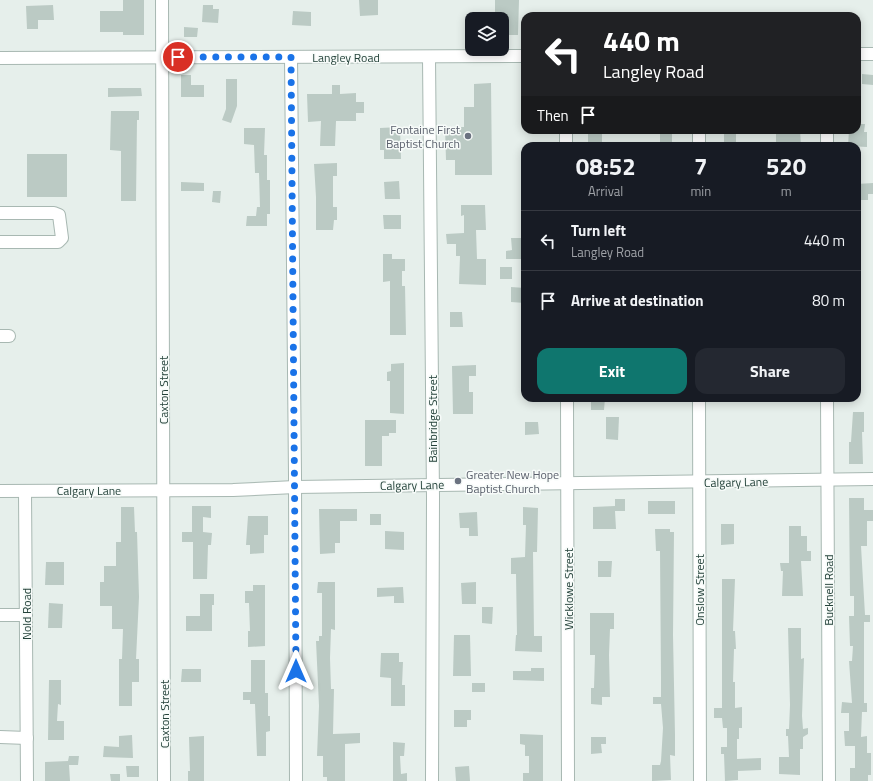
<!DOCTYPE html>
<style>
body{margin:0;font-family:"Titillium Web",sans-serif;background:#242831;color:#f1f3f6;height:100vh;display:flex;flex-direction:column;font-size:15px;white-space:nowrap}
*{box-sizing:border-box;margin:0}
p{font-size:13px;color:#9ea1a6}
.icon{flex:none;width:22px;height:22px;fill:none;stroke:currentColor;stroke-width:2;stroke-linecap:round;stroke-linejoin:round}
.map{position:relative;flex:1;overflow:hidden}
.side{position:absolute;left:521px;top:142px;width:340px;height:260px;display:flex;flex-direction:column;background:#171b24;border-radius:12px;box-shadow:0 2px 10px #0003}
.side>*{flex:none}
.top-card{position:absolute;left:521px;top:12px;width:340px;height:122px;border-radius:12px;box-shadow:0 2px 10px #0003;background:#202124;color:#fff;overflow:hidden}
.fabs{position:absolute;left:465px;top:12px;display:grid;gap:8px}
.fabs a{display:grid;place-items:center;width:44px;height:44px;border-radius:8px;background:#171b24;box-shadow:0 2px 10px #0003;font-size:20px}
.pin{position:absolute;display:grid;place-items:center;width:34px;height:34px;color:#fff;margin:-17px;border:2px solid #fff;border-radius:50%;box-shadow:0 1px 4px #0007}
.me{position:absolute;width:44px;margin:-22px;rotate:0deg;stroke-linejoin:round;filter:drop-shadow(0 0 3px #0008)}
.turn{display:flex;align-items:center;gap:14px;height:84px;padding:0 16px;font-size:18px}
.turn .icon{width:52px;height:52px;stroke-width:2.5}
.turn b{display:block;font-size:28px;line-height:34px}
.then{display:flex;align-items:center;height:38px;padding:0 16px;background:#0003;gap:8px;font-size:15px}
.eta{display:flex;justify-content:space-evenly;align-items:center;height:68px;text-align:center}
.eta b{font-size:24px;font-weight:700;line-height:28px}
.action{display:flex;gap:8px;margin-top:auto;padding:8px 16px}
.action a{flex:1;height:46px;border-radius:12px;background:#0f766e;color:#fff;font-size:16px;font-weight:700;line-height:46px;text-align:center}
.action a+a{background:#242831;color:#f1f3f6}
ul{padding:0;list-style:none}
li{display:flex;align-items:center;gap:12px;height:60px;padding:0 16px;border-top:1px solid #363941}
li div{flex:1}
li b{display:block;font-size:15px}
li em{font-style:normal}
.map>svg:first-child{display:block}
</style>
<div class="map">
<svg width="873" height="781" viewBox="0 0 873 781">
<rect width="100%" height="100%" fill="#e6efeb"/>
<g fill="#bbcac4">
<path d="M123,0H144V35H123V32H100V11H123Z"/>
<path d="M359,0H378V15L360,16Z"/>
<path d="M495,0H519L518,35H502V19H495Z"/>
<path d="M53,5L54,20H38V29H27L26,6Z"/>
<path d="M203,5H213V9H219L218,23L202,22Z"/>
<path d="M293,11L311,12V26L292,25Z"/>
<path d="M184,27L198,28L197,37H184Z"/>
<path d="M862,74L873,75V85L862,84Z"/>
<path d="M181,75H191V85H204V97H181Z"/>
<path d="M226,79H237V106L231,123L222,120L226,109Z"/>
<path d="M491,83L492,175H455V160H446L445,127H464V107H474V84Z"/>
<path d="M332,85H340V94L356,93V102H364V113H356V121H336L335,146H320L321,121L308,122L307,94H332Z"/>
<path d="M108,88H141L142,96L108,97Z"/>
<path d="M111,111H139V120H137L136,201H121V151L110,150Z"/>
<path d="M857,124H865L864,132H867V147L848,146L849,130H857Z"/>
<path d="M400,127L401,159H384V150H380V128Z"/>
<path d="M244,128H265L264,155H267V180H270V214H267V226H246L247,216H256L257,207H260L259,173H255L254,145L244,144Z"/>
<rect x="588" y="130" width="14" height="16"/>
<rect x="660" y="130" width="12" height="16"/>
<rect x="724" y="130" width="12" height="16"/>
<path d="M788,130H800L801,146H787V143H776V134H788Z"/>
<rect x="27" y="154" width="40" height="43"/>
<path d="M337,163V176H333V207H337V220H334L333,230H316V197L314,164Z"/>
<path d="M399,181L400,199H385L384,182Z"/>
<path d="M181,182L204,183V191H181Z"/>
<path d="M873,183V194H868V200H857V184Z"/>
<path d="M213,191H221L220,203L212,202Z"/>
<path d="M461,205H485L486,230H476L477,259H486V285L459,284L460,256H456V244H447L446,234L464,233V215L461,216Z"/>
<path d="M383,215H401V229H384Z"/>
<path d="M511,238H524V259H506V251L512,250Z"/>
<path d="M383,254H392V259H405V271H402V286H405L406,335H390V281L383,282Z"/>
<rect x="500" y="267" width="12" height="12"/>
<path d="M511,287L525,288V303L511,302Z"/>
<path d="M450,312H462L463,327H450Z"/>
<path d="M404,363V414L390,413V381H387V372L391,371V364Z"/>
<path d="M476,365V376H469V392H473V414H453L452,366Z"/>
<path d="M591,398H605L604,410H591Z"/>
<path d="M853,412H864V432H862L863,464H849V442H851Z"/>
<path d="M606,417H619L618,440L606,439Z"/>
<path d="M365,420H396V433H389V436H382V466H365Z"/>
<path d="M525,422H538L539,434L525,435Z"/>
<path d="M849,498H864V510H873V521H867V546H861L865,615H870V622H864V703H867V712H862L861,737L867,736V753H871V775H868V781H850V768H855V746H845L844,731H849V713H841L842,702L852,703L849,661H852L853,646H850L849,616H854V596H850Z"/>
<path d="M615,499H625V511H615L616,529H593V507L615,506Z"/>
<rect x="648" y="501" width="27" height="13"/>
<path d="M192,506H211V518L203,517V532L212,533L211,545H208L207,579H193V542H182V532H192Z"/>
<path d="M121,507H134L135,532H137L139,597L136,659H139V682H132V706H119V659H122L123,629H112V606H100V582H104V566H116V542H121Z"/>
<path d="M523,507L538,508L537,552H533L534,636H542V652L515,651L516,635H517L516,574H511V558L525,557L526,525H523Z"/>
<path d="M319,509H357V521H340V543H335V553L320,554Z"/>
<path d="M477,512L478,536H469V528H460L459,513Z"/>
<rect x="370" y="514" width="11" height="11"/>
<path d="M248,516H268V535H264V553L250,554V545H246Z"/>
<path d="M721,524H734V544L721,545Z"/>
<path d="M789,526H801V536H807V551H811V561H801L803,596H782L783,571H781L780,563H789Z"/>
<path d="M655,529H670V532H674L673,635L675,735V756L670,755L671,780L652,781V765H660L661,761L663,728L661,704H653V697H661V678L660,551H656Z"/>
<path d="M385,531L404,532V550L385,549Z"/>
<path d="M598,561H612L611,577H598Z"/>
<path d="M46,562H64V585H45Z"/>
<path d="M722,579H735L733,631H735L736,649H734L733,682H735V708L742,707V728H739V739H737V759L761,758V770L738,771V780L725,781L724,754H721V747H727V728H723L722,718H714V708H722Z"/>
<path d="M318,582H335V630L331,629L330,658L331,689H334L333,734L360,733V743L345,744V781H327V777H323V756H317L319,706L316,641H319V636H322V593H317Z"/>
<path d="M476,582V604H462L461,583Z"/>
<path d="M253,585H265V646L248,647V631H250L249,603H245V591H253Z"/>
<path d="M403,587L404,603H394V596L377,597V588Z"/>
<path d="M200,594H214V605H212V631H186V616H200Z"/>
<path d="M49,603L63,604L62,628H48Z"/>
<path d="M482,607H493L492,624L482,623Z"/>
<path d="M590,613H614V629H610L609,655L610,697H602V705L591,704V688H594L595,655H590Z"/>
<path d="M788,628H801V659L804,658L802,716L803,729L808,728V734L803,737V749H800V775L779,774V757H789L788,736H786V729H789L790,705Z"/>
<path d="M454,635H470L471,676H453Z"/>
<path d="M381,653H399V662H403L402,685H405V706H391V678L380,677Z"/>
<path d="M251,660H265V693H268V716H270V731L266,732V756H257L255,704H250V700H243V692H251Z"/>
<path d="M531,668H544V681L513,680V671H531Z"/>
<path d="M182,669H201V682H181Z"/>
<path d="M49,680H61V705L58,704L57,721H64V740H48Z"/>
<rect x="472" y="683" width="13" height="9"/>
<path d="M454,710H471V720H467V727H454Z"/>
<path d="M520,734L543,735V781H523V773H529V756H525V745L520,744Z"/>
<path d="M132,735L133,758L103,757L104,746L119,747V736Z"/>
<path d="M204,736V781H188V771H190L189,737Z"/>
<path d="M591,737H606V744H601L602,753L591,754Z"/>
<path d="M393,742L405,743L404,756H400L401,774L407,773V781H393Z"/>
<path d="M69,756H79L78,765H69L70,781H45V762L68,761Z"/>
<path d="M126,766H139V777H127Z"/>
<path d="M469,766L470,781H456L455,767Z"/>
<path d="M110,774H120V781H111Z"/>
</g>
<g fill="none" stroke-linecap="round" stroke-linejoin="round">
<defs>
<g id="minor">
<path d="M162,0L164,781"/>
<path d="M857,54H873"/>
<path d="M291,57L295,475L296,781"/>
<path d="M429,57L433,497L432,781"/>
<path d="M0,58L525,56"/>
<path d="M566,130V146"/>
<path d="M827,130V146"/>
<path d="M699,146V130"/>
<path d="M0,213H54L59,215L62,238L58,242H0"/>
<path d="M0,336H9"/>
<path d="M567,398L568,781"/>
<path d="M699,398L700,781"/>
<path d="M827,398L829,781"/>
<path d="M0,491L233,490L295,487L873,479"/>
<path d="M25,491L27,781"/>
<path d="M0,615H26"/>
<path d="M0,737L27,738"/>
</g>
</defs>
<use href="#minor" stroke="#a8b8b2" stroke-width="14"/>
<use href="#minor" stroke="#fff" stroke-width="12"/>
</g>
<g fill="none" stroke-linecap="round" stroke-linejoin="round">
<path stroke="#1a73e8" stroke-width="7" stroke-dasharray="0 12.6" d="M178,57H291L296,671"/>
</g>
<g fill="#6b7280" stroke="#f7fbf9" stroke-width="1.5">
<circle cx="468" cy="136" r="4"/>
<circle cx="458" cy="481" r="4"/>
</g>
<g text-anchor="middle" dominant-baseline="central" stroke-width="3" stroke-linejoin="round" paint-order="stroke">
<g font-size="12" fill="#24423a" stroke="#f7fbf9">
<text x="346" y="57">Langley Road</text>
<text transform="translate(163 390) rotate(-90)">Caxton Street</text>
<text transform="translate(432 419) rotate(-90)">Bainbridge Street</text>
<text transform="translate(736 482) rotate(-1)">Calgary Lane</text>
<text transform="translate(412 485) rotate(-1)">Calgary Lane</text>
<text x="89" y="490">Calgary Lane</text>
<text transform="translate(568 589) rotate(-90)">Wicklowe Street</text>
<text transform="translate(699 590) rotate(-90)">Onslow Street</text>
<text transform="translate(828 590) rotate(-90)">Bucknell Road</text>
<text transform="translate(26 614) rotate(-90)">Nold Road</text>
<text transform="translate(164 714) rotate(-90)">Caxton Street</text>
</g>
<g font-size="12" fill="#5b616d" stroke="#f7fbf9" text-anchor="end">
<text x="460" y="129">Fontaine First<tspan x="460" dy="14">Baptist Church</tspan></text>
<text x="466" y="474" text-anchor="start">Greater New Hope<tspan x="466" dy="14">Baptist Church</tspan></text>
</g>
</g>
</svg>
<div class="fabs">
<a><svg class="icon" aria-label="layers" viewBox="0 0 24 24"><path d="M12 4l9 5-9 5-9-5zM3 14l9 5 9-5"/></svg></a>
</div>
<div class="pin" style="left:178px;top:57px;background:#d93025"><svg class="icon" aria-label="arrive" viewBox="0 0 24 24"><path d="M6 21V4h12l-3 4 3 4H6"/></svg></div>
<svg class="me" style="left:296px;top:671px" viewBox="-20 -20 40 40"><path d="M0-17L14 15 0 8-14 15z" fill="#1a73e8" stroke="#fff" stroke-width="4"/></svg>
<div class="top-card">
<div class="turn"><svg class="icon" aria-label="left" viewBox="0 0 24 24"><path d="M17 20v-9H6M10 6l-5 5 5 5"/></svg><div><b>440 m</b>Langley Road</div></div>
<div class="then">Then<svg class="icon" aria-label="arrive" viewBox="0 0 24 24"><path d="M6 21V4h12l-3 4 3 4H6"/></svg></div>
</div>
<section class="side">
<div class="eta">
<div><b>08:52</b><p>Arrival</p></div>
<div><b>7</b><p>min</p></div>
<div><b>520</b><p>m</p></div>
</div>
<ul>
<li><svg class="icon" aria-label="left" viewBox="0 0 24 24"><path d="M17 20v-9H6M10 6l-5 5 5 5"/></svg><div><b>Turn left</b><p>Langley Road</p></div><em>440 m</em></li>
<li><svg class="icon" aria-label="arrive" viewBox="0 0 24 24"><path d="M6 21V4h12l-3 4 3 4H6"/></svg><div><b>Arrive at destination</b></div><em>80 m</em></li>
</ul>
<div class="action"><a>Exit</a><a>Share</a></div>
</section>
</div>
